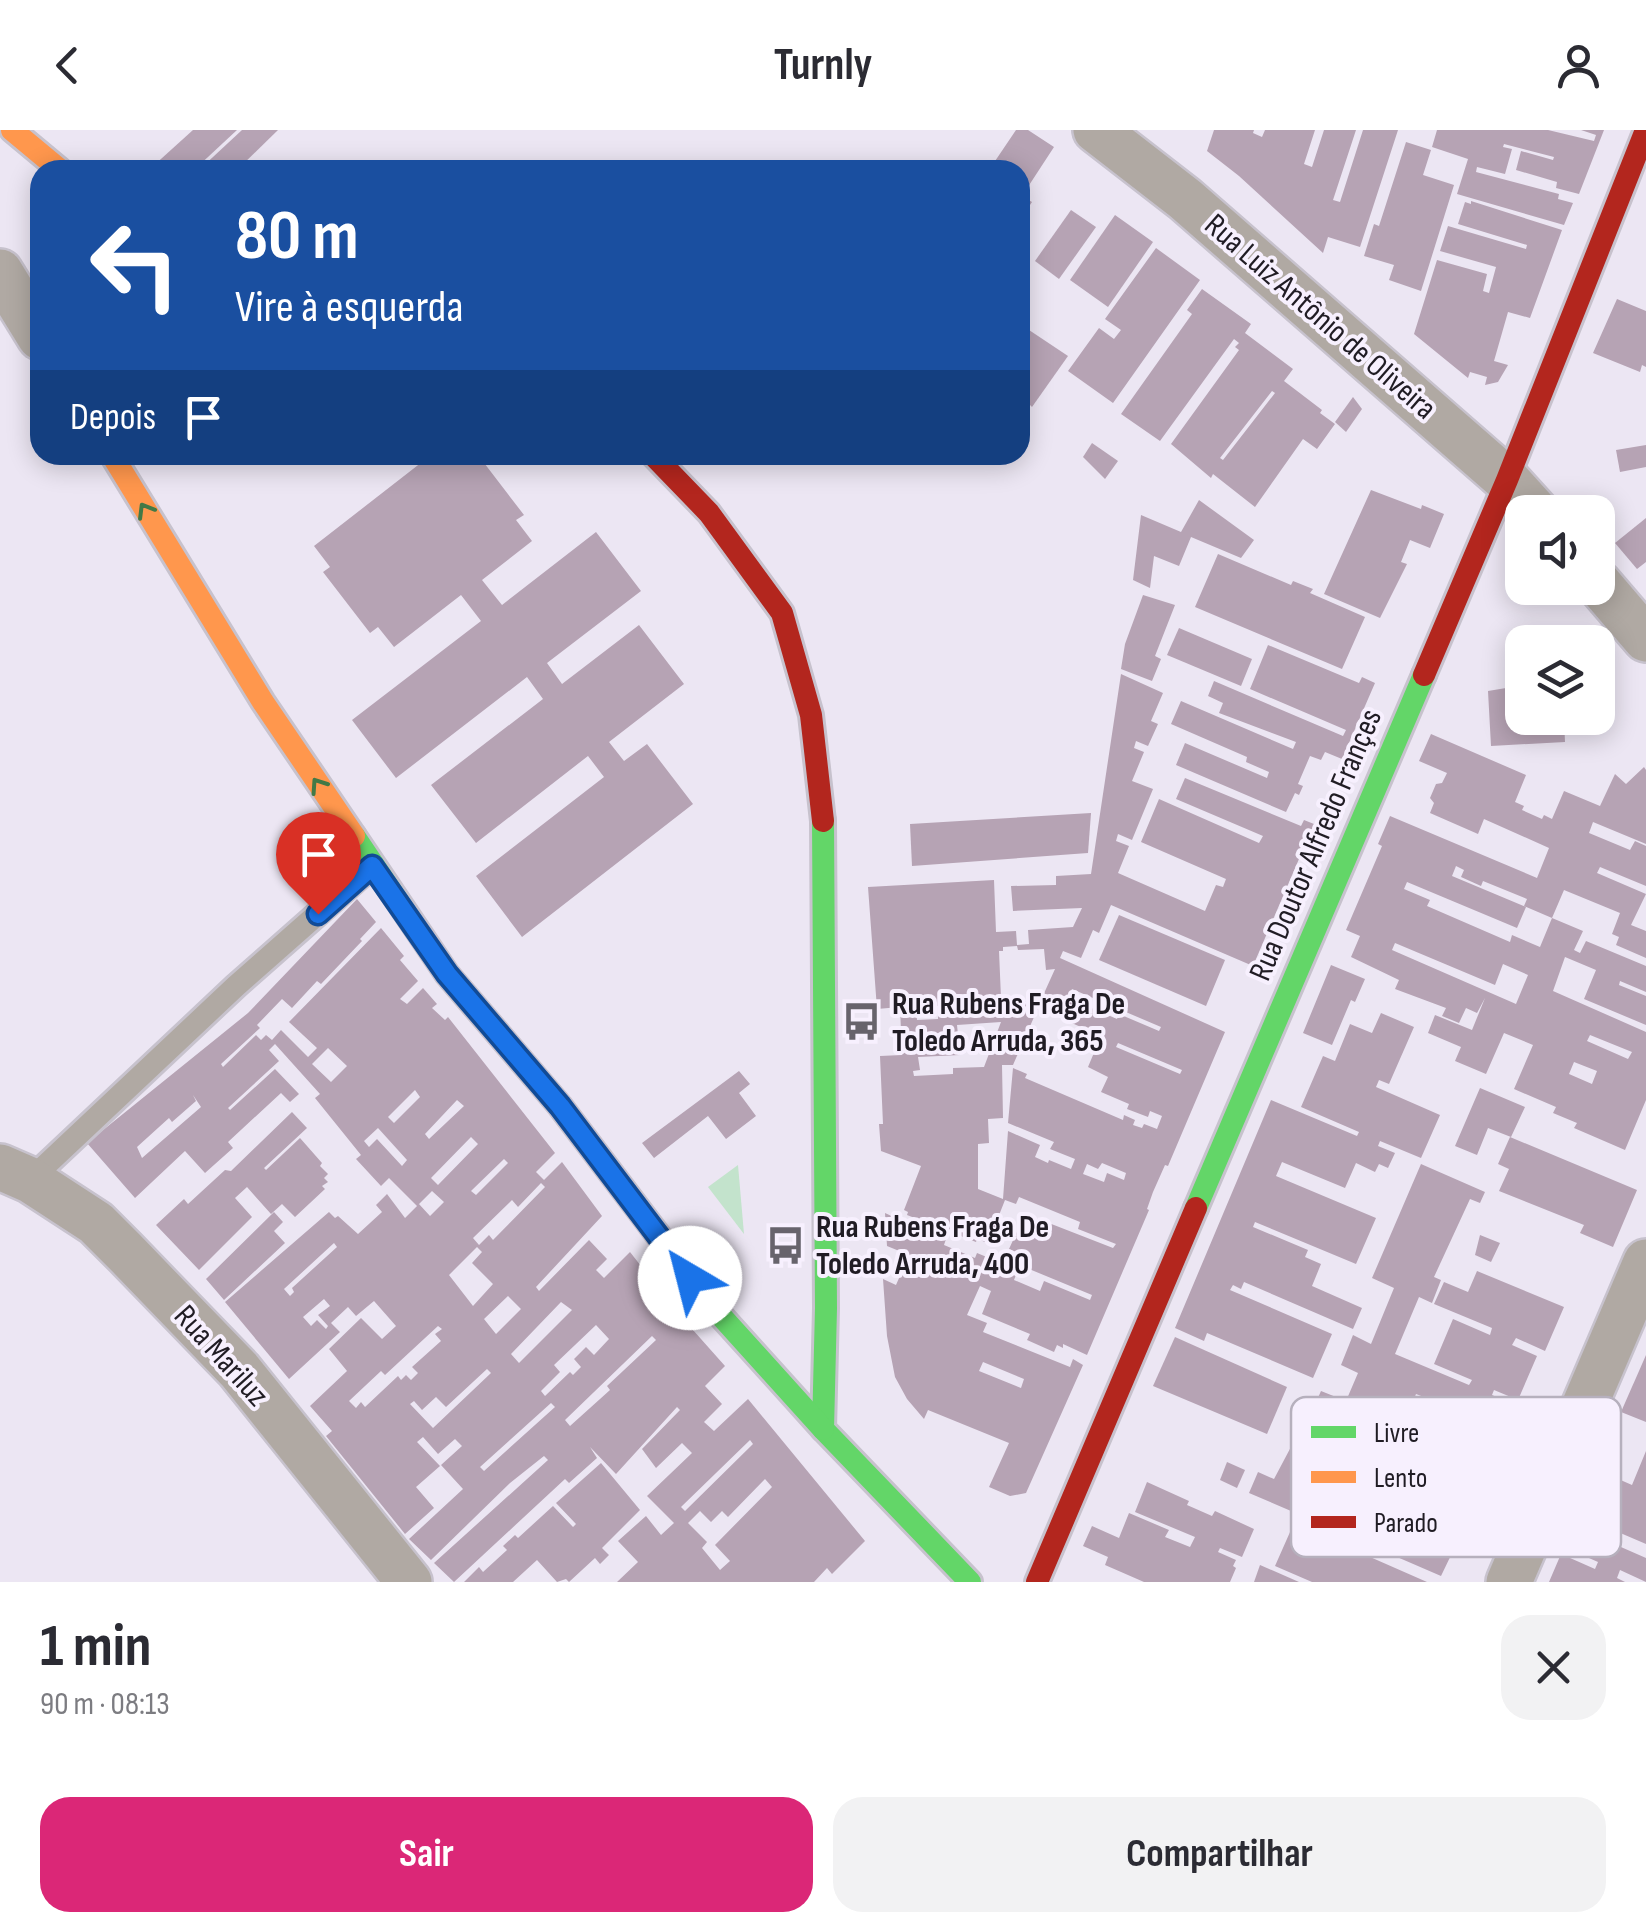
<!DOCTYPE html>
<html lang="pt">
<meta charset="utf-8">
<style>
body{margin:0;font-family:"Sofia Sans Condensed",sans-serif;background:#f2f2f3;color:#2b2b33;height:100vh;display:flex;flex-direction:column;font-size:38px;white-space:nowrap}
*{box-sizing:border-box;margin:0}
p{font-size:32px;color:#7c7c81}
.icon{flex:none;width:55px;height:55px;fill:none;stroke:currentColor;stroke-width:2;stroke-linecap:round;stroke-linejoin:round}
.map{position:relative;height:1452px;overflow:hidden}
.panel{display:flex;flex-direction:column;background:#fff;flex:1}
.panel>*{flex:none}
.banner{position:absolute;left:30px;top:30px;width:1000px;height:305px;border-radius:30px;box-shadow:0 5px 25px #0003;background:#1a4fa0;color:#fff;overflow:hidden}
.buttons{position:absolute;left:1505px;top:365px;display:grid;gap:20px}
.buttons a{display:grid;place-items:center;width:110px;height:110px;border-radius:20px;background:#fff;box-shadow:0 5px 25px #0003;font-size:50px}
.pin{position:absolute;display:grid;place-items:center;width:85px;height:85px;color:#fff;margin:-102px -42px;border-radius:50% 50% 50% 0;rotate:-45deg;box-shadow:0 0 10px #0007}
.pin .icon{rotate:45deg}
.me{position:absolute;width:110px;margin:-55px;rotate:323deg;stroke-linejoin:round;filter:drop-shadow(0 0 8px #0008)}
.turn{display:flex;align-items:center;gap:35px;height:210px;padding:0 40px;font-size:45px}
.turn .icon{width:130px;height:130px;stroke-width:2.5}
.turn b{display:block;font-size:70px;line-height:85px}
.then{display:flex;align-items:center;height:95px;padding:0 40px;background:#0003;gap:20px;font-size:38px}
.round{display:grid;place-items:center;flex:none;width:105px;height:105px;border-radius:30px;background:#f2f2f3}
.overview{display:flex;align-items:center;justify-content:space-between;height:170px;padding:0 40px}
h1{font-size:60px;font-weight:700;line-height:75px}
.button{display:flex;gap:20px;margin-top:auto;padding:20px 40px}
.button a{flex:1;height:115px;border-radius:30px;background:#db2777;color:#fff;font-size:40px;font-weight:700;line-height:115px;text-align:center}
.button a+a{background:#f2f2f3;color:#2b2b33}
header{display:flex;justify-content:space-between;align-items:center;height:130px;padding:0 40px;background:#fff;font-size:45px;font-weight:700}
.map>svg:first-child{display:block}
</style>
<header><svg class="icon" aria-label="back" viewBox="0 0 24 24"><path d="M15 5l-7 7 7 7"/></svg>Turnly<svg class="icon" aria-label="person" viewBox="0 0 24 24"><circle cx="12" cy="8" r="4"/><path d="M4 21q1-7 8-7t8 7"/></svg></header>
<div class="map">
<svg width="1646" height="1452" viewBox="0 0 1646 1452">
<rect width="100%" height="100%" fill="#ece6f3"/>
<path fill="#c3e3cc" d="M738,1035L744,1104L708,1057Z"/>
<g fill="#b6a3b4" fill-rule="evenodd">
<path d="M193,0H237L194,40L151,38Z"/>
<path d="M242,0H278L237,40H199Z"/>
<path d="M1016,0H1028L1054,17L1022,66L1032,72L1020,90V40H989Z"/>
<path d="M1214,0H1254L1253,3L1262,7L1265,0H1315L1304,34L1312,37L1324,0H1356L1333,70L1340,72L1363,0H1398L1360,117L1328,107L1323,123L1239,46L1207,21Z"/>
<path d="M1437,0H1548L1594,11L1596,5L1581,0H1604L1579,64L1556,58L1557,52L1516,40L1521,21L1553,30L1554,27L1504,14L1503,17L1512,19L1505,44L1477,37L1476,42L1559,64L1558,69L1573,73L1564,95L1457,64L1468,29L1432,17Z"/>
<path d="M1406,12L1431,20L1423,45L1454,55L1421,161L1389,150L1394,135L1364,126L1374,94L1379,96Z"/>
<path d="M1471,71L1562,100L1530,188L1508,182L1494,231L1508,235L1498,252L1485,255L1487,247L1470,242L1468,248L1414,204L1437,130L1487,144L1483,161L1489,163L1496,137L1440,121L1448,96L1526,119L1527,115L1458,94L1465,72L1471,74Z"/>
<path d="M1071,80L1096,97L1059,149L1035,131Z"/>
<path d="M1115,85L1153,112L1108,177L1070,150Z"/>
<path d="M1156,118L1200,150L1113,273L1068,241L1099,198L1114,209L1121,200L1105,189Z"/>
<path d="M1202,159L1251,194L1245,203L1293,239L1284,251L1322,280L1320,283L1335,294L1317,319L1303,309L1255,377L1213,344L1211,348L1171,314L1239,220L1235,217L1239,213L1234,209L1160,311L1121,284L1192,184L1187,180ZM1272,261L1275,263L1223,330L1220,328Z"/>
<path d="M1617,169L1646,181V237L1642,235L1640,242L1593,223Z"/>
<path d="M1029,200L1068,226L1032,277L1020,265V213Z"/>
<path d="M1353,267L1362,279L1346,302L1335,292Z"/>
<path d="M1092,313L1118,331L1105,349L1083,327Z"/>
<path d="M1646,315V337L1620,342L1616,320Z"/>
<path d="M431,325H464L468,330L478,325L524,385L516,390L532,411L482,450L502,475L596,402L641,461L547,533L562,554L639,495L684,554L609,612L624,631L647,614L693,674L522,807L476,746L604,647L588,626L476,713L431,655L543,569L527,547L396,648L352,590L481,491L461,465L394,517L378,497L370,503L323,442L330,437L314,416Z"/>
<path d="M1371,360L1421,379L1422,375L1444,384L1430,418L1410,410L1401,432L1407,434L1380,488L1324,464Z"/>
<path d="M1199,370L1254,410L1241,428L1191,407L1179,436L1154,426L1150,458L1133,450L1141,385L1181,402Z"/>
<path d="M1646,388V432L1637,439L1615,413Z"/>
<path d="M1218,424L1291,455L1293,451L1313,459L1310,463L1365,487L1342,539L1195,477Z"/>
<path d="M1143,465L1175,475L1155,526L1161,529L1152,551L1121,539L1125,514Z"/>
<path d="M1179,498L1252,529L1241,556L1167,525Z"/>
<path d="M1268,515L1359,553L1362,547L1375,553L1342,629L1325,622L1321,630L1310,626L1298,654L1303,656L1299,665L1295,663L1286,682L1176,635L1185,613L1267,648L1269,642L1246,632L1247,627L1171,594L1181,571L1293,619L1296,612L1219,583L1223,573L1208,566L1214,551L1343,606L1346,600L1250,559Z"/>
<path d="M1121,544L1163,563L1151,591L1158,594L1148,616L1136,611L1134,618L1144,622L1132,651L1153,659L1132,710L1118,704L1116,711L1129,716L1118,743L1205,781L1216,755L1223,757L1226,749L1141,712L1159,669L1259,713L1263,706L1176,669L1185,648L1301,696L1304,690L1314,694L1253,836L1111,775L1099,803L1093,800L1081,828L1063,821L1060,828L1225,902L1168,1036L1165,1035L1153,1062L1147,1079L1149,1080L1087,1225L1063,1214V1218L1057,1215L1054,1222L1027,1210L1030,1204L982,1184L991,1161L980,1156L967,1185L987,1193L983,1202L1070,1237L1073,1229L1083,1235L1026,1363L1010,1366L989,1357L1009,1313L928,1280L924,1289L907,1269L895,1247L887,1206L883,1149L896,1155L909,1125L887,1116L885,1083L911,1095L909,1101L928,1108L931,1103L946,1109L944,1115L975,1128L977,1123L1018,1140L1014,1150L1040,1161L1044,1151L1090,1170L1092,1165L1017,1134L1021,1124L1009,1119L1021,1093L1032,1097L1036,1088L1113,1118L1116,1114L1078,1099L1080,1092L1019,1067L1016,1074L1005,1070L988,1113L977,1109L976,1112L907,1085L908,1082L904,1080L921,1036L881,1021L879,994H883L880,926L902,925L900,877L877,879L868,757L994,750L996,802L1016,801L1017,815L1029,814L1028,800L1073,797L1082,778L1013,781L1011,756L1056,755V746L1091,744ZM1017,816L1018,820L1044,819L1046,840L1055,839L1041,870L976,874L975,869L1001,868L999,821H1003V817ZM1072,859L1107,874L1161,897L1159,901L1119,884L1117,889L1068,868ZM938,876V889L917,890L916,877ZM1038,878L1101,906L1088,937L1108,947L1101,962L1129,974L1127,979L1148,987L1150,981L1162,986L1157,999L1144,994L1142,998L1133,995L1135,990L1124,985L1123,990L1025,948L1027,944L1013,938L1008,993L1054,1012L1050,1019L1075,1029L1071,1039L1049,1030L1048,1033L1035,1027L1040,1015L1008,1001L1003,1069L978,1059V1014L989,1013L988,989L1003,988L1002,935H1013ZM1001,892L984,937L953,938V944L914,946L913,941L920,940L918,927L960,925L957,895ZM1118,913L1182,940L1180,944L1116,917ZM1102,1033L1126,1043L1124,1050L1107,1043L1104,1052L1083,1044L1087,1034L1098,1039ZM983,1232L1024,1249L1021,1258L979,1241Z"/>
<path d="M1518,546H1522V588H1564L1565,612L1491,616L1488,561L1518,556Z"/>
<path d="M1431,604L1526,645L1515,672L1524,676L1522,680L1542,689L1544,685L1552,689L1564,661L1600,676L1615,644L1626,654L1644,637L1646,640V714L1593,692L1589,703L1630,720L1635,711L1646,716V756L1600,737L1597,743L1646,764L1631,795L1646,801V828L1616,815L1619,807L1612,804L1620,783L1564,760L1552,788L1524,776L1527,769L1483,751L1481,756L1461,747L1464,740L1456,736L1452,746L1526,777L1517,798L1407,752L1404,759L1430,770L1427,776L1510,812L1512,805L1540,817L1552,788L1583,801L1574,820L1580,823L1586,811L1646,836V862L1620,851L1619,855L1646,866V895L1584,869L1596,840L1565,827L1553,861L1646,902V970L1625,1020L1574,998L1577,993L1553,983L1556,977L1514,959L1533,915L1504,903L1486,944L1455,931L1461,917L1428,903L1435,885L1472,900L1485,868L1477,883L1466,878L1459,893L1442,886L1446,878L1395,859L1399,850L1351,827L1360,806L1346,800L1382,716L1378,714L1390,686L1537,748L1549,718L1484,689L1478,704L1430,683L1434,673L1430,668L1436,654L1442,653L1447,643L1419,631ZM1395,813L1495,855L1503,834L1528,845L1516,874L1392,820ZM1590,905L1632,922L1628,929L1587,911ZM1574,932L1597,941L1592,954L1569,944Z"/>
<path d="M1091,683L1088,723L912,736L910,694Z"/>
<path d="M357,769L376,792L360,809L362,811L321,854L317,851L292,878L282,869L257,895L260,898L221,934L223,937L256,905L261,910L266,905L272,910L281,900L308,927L317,918L289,892L381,798L404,826L400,830L418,851L400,869L407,874L423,858L437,874L432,878L445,890L448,887L555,1023L536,1042L544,1050L562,1032L602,1086L536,1157L539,1161L589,1110L607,1129L596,1140L604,1148L630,1122L677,1182L725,1236L705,1256L722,1274L704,1292L714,1301L748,1269L865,1411L832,1444L827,1438L814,1452H617L638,1432L618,1411L646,1386L661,1405L674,1393L647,1366L692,1323L682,1313L656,1338L642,1319L680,1280L677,1277L616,1344L590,1317L597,1328L569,1353L565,1349L454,1452L434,1433L548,1330L544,1326L510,1353L431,1430L409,1409L463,1359L441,1335L462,1316L455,1309L438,1324L423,1307L417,1312L440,1336L416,1357L434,1378L405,1404L326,1306L332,1301L310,1276L347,1241L329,1219L361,1188L382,1209L396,1196L374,1171L356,1186L348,1177L331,1193L340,1202L289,1249L225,1172L329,1082L335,1088L338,1086L358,1104L382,1082L376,1075L387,1064L405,1088L419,1074L430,1086L444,1072L432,1061L417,1076L389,1048L381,1056L356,1029L361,1025L315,968L320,964L275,914L269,920L279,931L228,978L230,980L275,939L299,964L290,972L281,963L228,1012L233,1018L205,1043L185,1021L135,1068L87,1013L248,883ZM328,918L347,936L331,952L312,934ZM415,960L420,967L394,993L388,987ZM193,965L201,977L142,1028L137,1017L169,988L172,992L196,971ZM457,970L464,976L429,1009L425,1004ZM378,998L407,1030L402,1036L377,1009L369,1017L364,1011ZM471,1007L478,1014L438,1055L431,1048ZM504,1029L508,1033L476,1065L471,1061ZM541,1053L545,1057L493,1110L489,1105L479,1115L473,1108L512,1070L518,1077ZM334,1113L337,1117L292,1158L294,1162L290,1166L284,1159ZM477,1117L482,1122L472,1133L493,1154L473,1176L449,1145ZM508,1166L521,1179L496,1204L484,1189ZM324,1169L330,1176L318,1185L328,1196L326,1199L317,1190L311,1196L303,1187ZM561,1172L572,1180L519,1233L511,1224ZM596,1195L609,1209L594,1225L586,1217L574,1229L581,1237L573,1245L570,1242L545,1266L541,1261L560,1242L554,1235ZM438,1196L442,1199L435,1204L441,1211L412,1237L418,1243L411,1250L406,1245L401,1250L398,1246L365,1277L361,1272L356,1278L349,1271L381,1241L385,1245ZM652,1206L656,1210L607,1256L610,1260L570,1296L565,1290ZM487,1239L491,1243L433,1298L410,1274L414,1271L422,1280L436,1267L446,1277ZM551,1273L555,1277L484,1341L480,1337ZM750,1310L753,1314L685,1381L681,1377ZM765,1349L772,1357L715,1415L730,1431L720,1440L702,1418L707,1412L688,1393L700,1381L711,1392L722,1381L728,1387Z"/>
<path d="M1119,785L1225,830L1206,876L1099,830Z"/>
<path d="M1331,835L1365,849L1355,872L1351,870L1332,915L1303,903Z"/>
<path d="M1381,883L1414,897L1389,954L1379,950L1376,957L1440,985L1421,1028L1380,1011L1378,1016L1395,1023L1388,1038L1379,1034L1375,1042L1356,1033L1345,1058L1282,1032L1276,1046L1376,1088L1356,1134L1255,1092L1253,1097L1308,1120L1305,1127L1321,1134L1312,1156L1362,1178L1353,1199L1244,1152L1241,1159L1233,1155L1230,1160L1332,1204L1313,1248L1207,1203L1204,1211L1175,1198L1271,970L1357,1006L1359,1002L1301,977L1323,926L1335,931L1350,894L1372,903Z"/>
<path d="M739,941L750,954L739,963L756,986L726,1009L708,986L654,1028L642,1013Z"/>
<path d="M1480,958L1525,977L1511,1007L1488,998L1477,1025L1455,1016Z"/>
<path d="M292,982L307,998L264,1038L266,1040L300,1008L322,1033L320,1036L328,1044L324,1048L328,1052L322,1056L325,1059L295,1087L282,1074L271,1084L247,1057L235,1068L252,1087L199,1140L156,1095L184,1069L188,1074L225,1040L231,1041Z"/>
<path d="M1510,1007L1637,1060L1613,1117L1580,1103L1584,1095L1499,1061L1509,1039L1498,1034Z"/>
<path d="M1421,1034L1485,1062L1480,1073L1470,1069L1434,1147L1441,1150L1432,1173L1419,1167L1395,1224L1469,1255L1472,1250L1434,1234L1453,1189L1490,1205L1492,1198L1434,1174L1444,1152L1468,1162L1477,1141L1564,1177L1545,1221L1516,1208L1512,1215L1537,1226L1518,1270L1494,1260L1492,1265L1518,1276L1500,1320L1441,1295L1445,1286L1439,1283L1442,1274L1416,1264L1410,1279L1398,1274L1390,1290L1446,1314L1439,1332L1453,1338L1460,1320L1489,1332L1469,1381L1451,1374L1448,1382L1472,1392L1458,1424L1453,1421L1441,1446L1367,1414L1376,1393L1365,1389L1372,1372L1344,1360L1352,1341L1349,1339L1337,1365L1344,1369L1331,1398L1324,1395L1320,1405L1427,1452H1312L1275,1436L1298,1384L1249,1363L1258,1342L1274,1349L1292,1315L1296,1317L1321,1261L1346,1271L1358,1243L1341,1235L1353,1205L1371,1214L1394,1158L1372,1148ZM1350,1297L1371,1306L1368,1313L1383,1320L1373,1342L1436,1369L1433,1375L1361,1344L1369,1323L1344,1312Z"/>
<path d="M274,1082L283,1092L274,1101L285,1113L224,1170L206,1149Z"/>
<path d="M1480,1105L1500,1113L1491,1132L1475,1125Z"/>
<path d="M1175,1207L1287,1257L1267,1304L1153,1256Z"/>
<path d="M1646,1225V1292L1621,1282Z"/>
<path d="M1646,1321V1414L1597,1393L1616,1348L1632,1355Z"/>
<path d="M1227,1332L1245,1340L1237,1358L1220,1350Z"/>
<path d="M601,1333L640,1380L602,1418L609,1425L600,1434L595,1428L569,1452L566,1449L557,1452L537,1430L513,1452H464L479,1437L483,1442L507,1420L503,1416L515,1405L518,1408L553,1376L573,1397L576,1394L556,1373Z"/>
<path d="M1147,1352L1189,1371L1187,1375L1212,1386L1215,1381L1254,1399L1242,1427L1220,1418L1218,1422L1236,1430L1233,1436L1236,1438L1230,1452H1144L1105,1435L1108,1427L1083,1416L1092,1396L1119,1408L1129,1383L1169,1400L1165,1407L1190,1417L1195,1407L1135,1382Z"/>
<path d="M1573,1396L1646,1428V1452L1620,1440L1617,1448L1625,1452H1549L1561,1424L1595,1439L1598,1432L1564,1417Z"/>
<path d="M1260,1435L1274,1441L1299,1452H1254Z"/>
</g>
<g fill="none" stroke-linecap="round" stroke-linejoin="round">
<defs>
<path id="lane" d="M30,1050L236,856L372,736"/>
<g id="street">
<path d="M1096,0L1185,69L1507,350L1536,382"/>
<path d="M0,142L40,207"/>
<path d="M1598,453L1646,509"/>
<path d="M0,1037L30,1050L96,1093L125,1122L239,1240L409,1452"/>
<path d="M1509,1452L1646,1132"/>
</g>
<g id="fast">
<path d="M823,691L826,1178L823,1299L970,1452"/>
<path d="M354,706L447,844L560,976L712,1176L823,1299"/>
<path d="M1196,1078L1424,545"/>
</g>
<g id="slow">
<path d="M12,0L60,40"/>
<path d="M112,325L263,572L354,706"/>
</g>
<g id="jam">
<path d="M653,325L709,383L782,483L811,585L823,691"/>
<path d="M1424,545L1507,350L1646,0"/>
<path d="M1037,1452L1196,1078"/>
</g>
</defs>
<use href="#lane" stroke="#c7c2cd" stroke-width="28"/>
<use href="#street" stroke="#c7c2cd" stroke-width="50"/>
<use href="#fast" stroke="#c7c2cd" stroke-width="28"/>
<use href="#slow" stroke="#c7c2cd" stroke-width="28"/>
<use href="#jam" stroke="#c7c2cd" stroke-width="28"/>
<use href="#lane" stroke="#b0a9a3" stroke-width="22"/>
<use href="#street" stroke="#b0a9a3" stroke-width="45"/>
<use href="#fast" stroke="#63d668" stroke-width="22"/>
<use href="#slow" stroke="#ff974d" stroke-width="22"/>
<use href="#jam" stroke="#b3261e" stroke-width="22"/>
</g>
<defs><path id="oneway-chevron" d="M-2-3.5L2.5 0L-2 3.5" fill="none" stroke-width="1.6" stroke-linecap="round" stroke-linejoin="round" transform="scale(2.5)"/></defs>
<g stroke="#427946">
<use href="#oneway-chevron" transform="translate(145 380) rotate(-121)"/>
<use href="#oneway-chevron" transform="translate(318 655) rotate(-124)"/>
</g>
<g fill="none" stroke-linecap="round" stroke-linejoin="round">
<defs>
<path id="route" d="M318,784L372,736L447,844L560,976L690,1148"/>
</defs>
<use href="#route" stroke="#114b97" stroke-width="25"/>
<use href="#route" stroke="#1a73e8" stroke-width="18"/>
</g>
<defs>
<symbol id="bus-bare" viewBox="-9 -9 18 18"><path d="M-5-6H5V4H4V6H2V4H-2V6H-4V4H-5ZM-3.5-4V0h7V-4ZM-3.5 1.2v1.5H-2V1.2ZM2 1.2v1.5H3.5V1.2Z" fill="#67636c" stroke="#f7f0fe" stroke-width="2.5" paint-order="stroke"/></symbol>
</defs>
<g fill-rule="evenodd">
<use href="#bus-bare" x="834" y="864" width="55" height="55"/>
<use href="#bus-bare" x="758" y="1088" width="55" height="55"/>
</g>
<g text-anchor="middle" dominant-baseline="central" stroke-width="8" stroke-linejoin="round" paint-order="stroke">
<g font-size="32" fill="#201c24" stroke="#f7f0fe">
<text transform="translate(1320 187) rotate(41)">Rua Luiz Antônio de Oliveira</text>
<text transform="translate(1316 715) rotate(-67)">Rua Doutor Alfredo Françes</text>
<text transform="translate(221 1226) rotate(48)">Rua Mariluz</text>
</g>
<g font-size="32" font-weight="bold" fill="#201c24" stroke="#f7f0fe" text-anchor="start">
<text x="892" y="874">Rua Rubens Fraga De<tspan x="892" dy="37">Toledo Arruda, 365</tspan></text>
<text x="816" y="1097">Rua Rubens Fraga De<tspan x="816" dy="37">Toledo Arruda, 400</tspan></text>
</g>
</g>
<rect x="1291" y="1267" width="330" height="160" rx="15" fill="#f7f0fe" stroke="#b6b0bd" stroke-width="2.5"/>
<rect x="1311" y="1296" width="45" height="12" fill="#63d668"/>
<rect x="1311" y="1341" width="45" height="12" fill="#ff974d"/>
<rect x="1311" y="1386" width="45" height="12" fill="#b3261e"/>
<g font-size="28" fill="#201c24">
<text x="1374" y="1312">Livre</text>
<text x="1374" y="1357">Lento</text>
<text x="1374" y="1402">Parado</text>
</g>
</svg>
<div class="buttons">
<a><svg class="icon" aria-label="sound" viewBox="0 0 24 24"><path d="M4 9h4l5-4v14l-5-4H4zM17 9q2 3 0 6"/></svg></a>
<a><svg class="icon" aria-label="layers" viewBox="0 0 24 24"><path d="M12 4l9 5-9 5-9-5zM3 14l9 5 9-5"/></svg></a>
</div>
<div class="pin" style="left:318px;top:784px;background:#d93025"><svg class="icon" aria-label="arrive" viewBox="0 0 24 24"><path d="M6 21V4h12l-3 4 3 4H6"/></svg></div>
<svg class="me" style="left:690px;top:1148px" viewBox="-20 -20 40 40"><circle r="19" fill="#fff"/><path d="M0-13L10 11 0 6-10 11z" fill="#1a73e8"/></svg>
<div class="banner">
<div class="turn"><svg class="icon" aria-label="left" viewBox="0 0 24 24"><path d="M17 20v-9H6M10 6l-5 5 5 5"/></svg><div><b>80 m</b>Vire à esquerda</div></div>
<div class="then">Depois<svg class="icon" aria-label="arrive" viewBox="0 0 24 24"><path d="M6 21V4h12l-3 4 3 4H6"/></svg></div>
</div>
</div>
<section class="panel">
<div class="overview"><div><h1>1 min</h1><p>90 m · 08:13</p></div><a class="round"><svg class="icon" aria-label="close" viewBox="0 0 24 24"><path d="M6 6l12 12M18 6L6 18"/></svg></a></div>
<div class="button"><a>Sair</a><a>Compartilhar</a></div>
</section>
